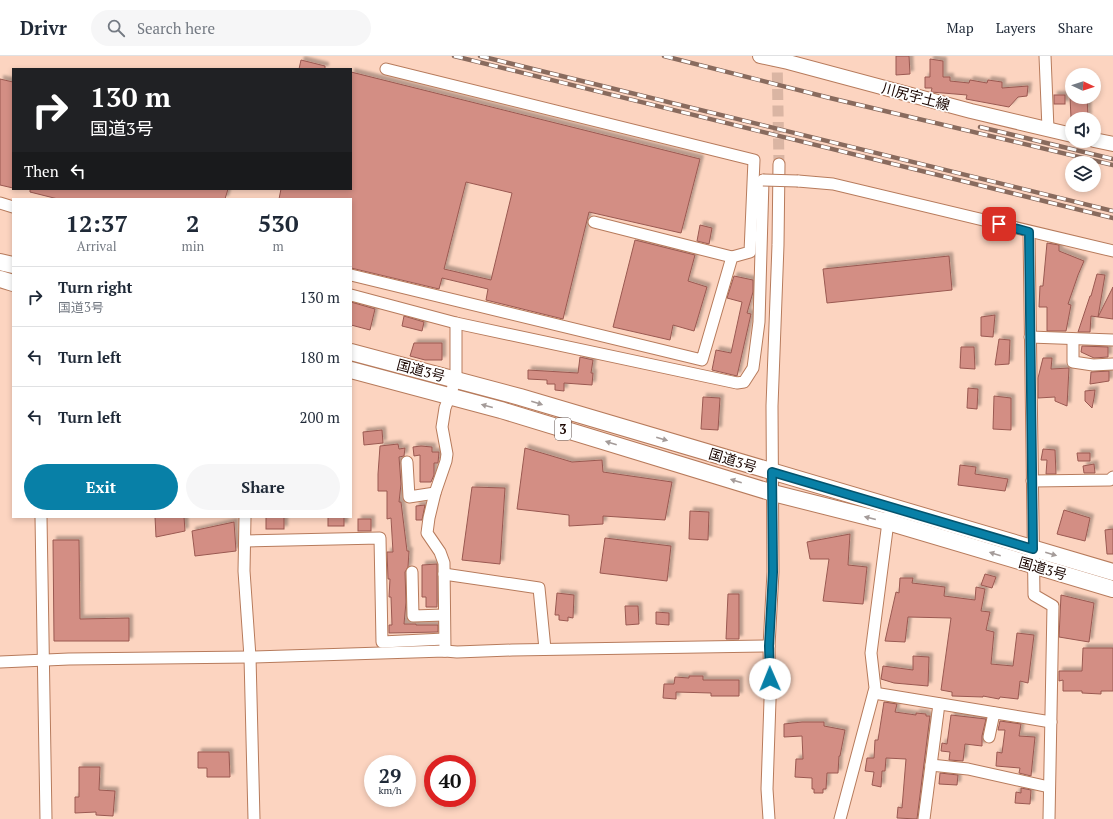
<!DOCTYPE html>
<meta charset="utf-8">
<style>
body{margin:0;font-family:"PT Serif","Noto Sans JP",serif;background:#f6f6f7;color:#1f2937;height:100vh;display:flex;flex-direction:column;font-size:15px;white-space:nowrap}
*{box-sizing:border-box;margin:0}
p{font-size:13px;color:#747a83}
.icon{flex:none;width:22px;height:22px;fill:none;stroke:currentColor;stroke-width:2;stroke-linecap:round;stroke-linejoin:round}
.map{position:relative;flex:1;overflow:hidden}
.sheet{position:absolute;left:12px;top:142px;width:340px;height:320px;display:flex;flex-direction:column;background:#fff;border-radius:0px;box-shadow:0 2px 6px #0003}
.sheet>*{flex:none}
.top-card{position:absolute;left:12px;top:12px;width:340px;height:122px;border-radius:0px;box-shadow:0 2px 6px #0003;background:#202124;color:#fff;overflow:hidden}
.needle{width:26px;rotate:94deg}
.tools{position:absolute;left:1065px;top:12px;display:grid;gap:8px}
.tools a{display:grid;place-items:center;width:36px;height:36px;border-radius:50%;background:#fff;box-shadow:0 2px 6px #0003;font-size:20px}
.speed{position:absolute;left:364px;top:699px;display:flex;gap:8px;font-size:20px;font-weight:700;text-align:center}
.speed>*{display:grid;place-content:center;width:52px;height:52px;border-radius:50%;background:#fff;box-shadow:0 2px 6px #0003;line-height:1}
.speed small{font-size:10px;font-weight:400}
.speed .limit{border:6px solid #d22;background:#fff;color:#111}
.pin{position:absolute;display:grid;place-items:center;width:34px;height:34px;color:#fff;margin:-17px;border-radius:8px;box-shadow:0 2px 6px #0006}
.me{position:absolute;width:44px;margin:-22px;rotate:359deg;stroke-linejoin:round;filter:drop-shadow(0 0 3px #0008)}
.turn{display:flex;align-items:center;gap:14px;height:84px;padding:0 12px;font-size:18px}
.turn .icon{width:52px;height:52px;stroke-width:2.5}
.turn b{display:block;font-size:28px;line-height:34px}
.then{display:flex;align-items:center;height:38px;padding:0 12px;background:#0003;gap:8px;font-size:15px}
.eta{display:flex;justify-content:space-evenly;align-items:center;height:68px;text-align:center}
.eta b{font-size:24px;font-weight:600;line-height:28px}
.cta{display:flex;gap:8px;margin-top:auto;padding:8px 12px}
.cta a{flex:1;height:46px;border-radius:24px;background:#0880a7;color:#fff;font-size:16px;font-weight:600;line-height:46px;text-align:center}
.cta a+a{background:#f6f6f7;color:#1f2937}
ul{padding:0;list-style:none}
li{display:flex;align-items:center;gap:12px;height:60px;padding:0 12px;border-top:1px solid #e0e1e3}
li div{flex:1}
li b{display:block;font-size:15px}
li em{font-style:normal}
header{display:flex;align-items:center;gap:24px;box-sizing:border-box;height:56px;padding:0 20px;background:#fff;border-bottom:1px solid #e0e1e3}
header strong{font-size:19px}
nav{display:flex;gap:22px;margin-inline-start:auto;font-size:14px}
.search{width:280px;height:36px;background:#f6f6f7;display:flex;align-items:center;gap:10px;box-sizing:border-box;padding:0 14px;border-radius:22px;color:#747a83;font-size:15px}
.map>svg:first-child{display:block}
</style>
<header>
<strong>Drivr</strong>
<div class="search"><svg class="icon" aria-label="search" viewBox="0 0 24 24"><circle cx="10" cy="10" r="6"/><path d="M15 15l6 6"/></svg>Search here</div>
<nav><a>Map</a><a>Layers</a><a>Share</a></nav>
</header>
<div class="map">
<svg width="1113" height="763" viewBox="0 0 1113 763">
<defs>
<filter id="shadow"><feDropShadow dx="3.5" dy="-3.5" stdDeviation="1" flood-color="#0004"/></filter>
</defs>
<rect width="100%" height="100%" fill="#fcd4c0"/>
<g fill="#d38e84" stroke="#9a5951" fill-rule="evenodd" filter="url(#shadow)">
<path d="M896,0H909L910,18L896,19Z"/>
<path d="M930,3L943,5V21H950V25L969,27L970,24L987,27L988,24L1002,26V32L1028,30L1027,40L1018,41L1009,51L966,43L967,39L931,36L932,32H925V21H930Z"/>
<path d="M301,4L325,10V13H299Z"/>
<path d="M351,16L700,103L681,177L589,156L563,263L486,244L488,233L442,222L439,233L351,212V143H279L281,133H351ZM466,126L512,137L491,224L444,213Z"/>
<path d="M0,23L13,26V132L0,129Z"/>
<rect x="1054" y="39" width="11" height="9"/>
<path d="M1070,41H1087L1088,61L1071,62Z"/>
<path d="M30,133H228L225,143H58L30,136Z"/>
<path d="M700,169L712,172L709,188L697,185Z"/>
<path d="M635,184L695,199L688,225L707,231L694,275L673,269L670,284L613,271Z"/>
<path d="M1047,187L1059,189V195L1084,205L1078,219L1068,248L1071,249L1066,275H1047V251H1039L1040,230H1043Z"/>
<path d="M949,200L952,234L827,247L823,213Z"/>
<path d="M1097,218L1105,219L1098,261L1113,231V263L1091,260L1090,276H1078L1090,240H1091Z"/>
<path d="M734,220L753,224V236L747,257L751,258L737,320L712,314L716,294L731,297L742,246L727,242Z"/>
<path d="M351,246L375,253L370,274L351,269Z"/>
<path d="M995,259L993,281L981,280V261Z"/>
<path d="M404,260L424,266L422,275L402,270Z"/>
<path d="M999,283L1010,284L1009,308L995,309Z"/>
<path d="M414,287H442V304H425L410,300Z"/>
<path d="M1082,290L1108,291V301L1094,302L1081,296Z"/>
<path d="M961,291H974L975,313L960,312Z"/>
<path d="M580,301L593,304L591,317H593L592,329L564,327V335L555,334V328H547V324L528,323V314L578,317Z"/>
<path d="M1043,302H1052L1051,313L1069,312L1067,350L1055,345V341L1038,342V322Z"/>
<path d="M1109,315V325L1090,328L1091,316Z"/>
<path d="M968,332L978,333L977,353L967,352Z"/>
<path d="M1095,334L1094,342L1092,352L1085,345V335Z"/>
<path d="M994,340L1011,342V374L993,373Z"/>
<path d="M703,341L720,342L718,374L701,373Z"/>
<path d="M382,374L383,387L364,389L363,376Z"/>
<path d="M398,388L399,393L405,392L404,400L399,401L401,428L399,446H401L407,495H409L408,511L405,516L406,546L404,568H416V569H438V576L389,577V569H392L391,541H389L390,523H388L387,496H393L391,462L387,463V435H378V418L380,390Z"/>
<path d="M421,390L432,391V396H439L438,407H434V419L431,426H420V399L414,400L413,391Z"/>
<path d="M525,392L572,406L602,404L603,416L672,426L665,464L603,460V468L569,470V459L517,453Z"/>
<path d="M1043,393L1055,394L1056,418H1046L1047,404H1041Z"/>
<path d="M1077,397H1090V405H1078Z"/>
<path d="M1094,408L1095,417H1084L1083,410Z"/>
<path d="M960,409L976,411L975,418L1008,423L1005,435L958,429Z"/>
<path d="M472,431L505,432L500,508L462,504Z"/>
<path d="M425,449L422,464H416V450Z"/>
<path d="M1064,454L1090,462L1085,485L1057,478Z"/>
<path d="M690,455L709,456L708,484L689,483Z"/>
<path d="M155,461H184L185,475L156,481Z"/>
<rect x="266" y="461" width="18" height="12"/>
<rect x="328" y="461" width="16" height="9"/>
<rect x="358" y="463" width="13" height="12"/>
<path d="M234,466L236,495L195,500L192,475Z"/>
<path d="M1113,473V498H1107L1105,474Z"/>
<path d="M850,478L848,509L867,511L863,548L823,545L829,503H810L807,486Z"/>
<path d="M605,482L671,490L667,525L600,517Z"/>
<path d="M53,484H79L80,563L129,562V585H54Z"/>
<path d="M437,508V551H426V541H422V509Z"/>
<path d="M985,518L996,521L992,532L981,529Z"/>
<path d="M900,522H913L912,527L945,531L944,540L975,544L976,531L985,533L981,555L990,556L986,574L994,576L991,608L1013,610L1017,577L1034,579L1028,627L1020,625L1018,643L1000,641L999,643L983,640V641L952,640V636L941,634L951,562L908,561L905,586L885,585L896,536L899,537Z"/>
<path d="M557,537L574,539L573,562L568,561V565L559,564V559H555Z"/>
<path d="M728,538H739V583H726Z"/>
<path d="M1061,539L1094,547L1089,586L1059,581Z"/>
<path d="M625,550H638L639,568L626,569Z"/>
<path d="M656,556L669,557V569L656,568Z"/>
<path d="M1083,592H1113V635H1101V638L1082,637V635H1063V624L1059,625V615H1082Z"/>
<path d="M913,600L929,601L928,630L894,627L881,623L883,610L913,614Z"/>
<path d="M689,620H703V624H739V640H711V637L676,636V643L663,642L664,628H674L675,621L689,622Z"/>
<path d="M884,646L897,648L895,656L916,659V657L926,658V660H930L917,763L897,762L898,751L902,752L906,703L886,702L885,715H882L881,731L872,729L874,716L865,715L867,702H874L875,684H878Z"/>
<path d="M951,659L986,663L982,680V690L965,688L963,705L949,704L950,696L941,695L942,687L947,688Z"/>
<path d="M1000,665L1021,668L1019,680L1035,681L1031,720L1019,717L1020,712L996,710L997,696L1002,697L1005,674H998Z"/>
<path d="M802,666H824V670L845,674L840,700H839L838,717H827L826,733H823V737H814V733H812V722L795,721L796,703H803L802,680L784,681V668Z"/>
<path d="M198,696H229L230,721H207V712H198Z"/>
<path d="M79,711H100L99,734L115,735L113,760L96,759V756L75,757V741H79Z"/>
<path d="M940,717L958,719L957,729L939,728Z"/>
<path d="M1021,732L1031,734L1030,748L1015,747L1016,736L1021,737Z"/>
</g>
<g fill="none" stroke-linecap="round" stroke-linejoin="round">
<path stroke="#dab5a3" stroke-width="11" stroke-dasharray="11 5.5" stroke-linecap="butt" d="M777,0L779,108"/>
<defs>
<g id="minor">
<path d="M1045,0L1048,73"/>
<path d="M798,125L833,128L1113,195"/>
<path d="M0,147L13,151"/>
<path d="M594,166L732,201"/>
<path d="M1029,176L1034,539L1053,550L1049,763"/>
<path d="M351,219L702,304L732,201L750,196L754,104L386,13"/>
<path d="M351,239L456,267L737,327L744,326L753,312L759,266L763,124"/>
<path d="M1030,281L1113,284"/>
<path d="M1073,283V306L1093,309L1113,308"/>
<path d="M407,406L409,441L435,437"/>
<path d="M1032,425L1110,424L1113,421"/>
<path d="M41,461L46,763"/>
<path d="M245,461L244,515L250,601L254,763"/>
<path d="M245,485L380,482L382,586L444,583"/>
<path d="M412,516L413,560L444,559"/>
<path d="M444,518L539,532L545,593"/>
<path d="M445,595L444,507L440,496L427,477L429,462L435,437L446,405L447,398L442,371L445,352L456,323V267"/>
<path d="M0,606L69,603L250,601L445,595L457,596L512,594L769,590"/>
<path d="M874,637L1051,666"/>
<path d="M989,681L994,657"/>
<path d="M931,709L968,713L1049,731"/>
<path d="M769,763L767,733L770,644L769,590L773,516L772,350L778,189L779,108"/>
<path d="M840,763L875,632L871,597L888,466L890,460"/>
<path d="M924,763L939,648"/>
</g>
<g id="major">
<path d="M760,0L788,6L971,55L1072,79"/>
<path d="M1094,84L1113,88"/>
</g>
<g id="highway">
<path d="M0,206L13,209"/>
<path d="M0,223L13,227"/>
<path d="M351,296L520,341L1113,516"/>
<path d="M351,314L501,354L773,437L888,466L1113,533"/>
</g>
</defs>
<use href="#minor" stroke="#b77b5c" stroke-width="13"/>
<use href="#major" stroke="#b77b5c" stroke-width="16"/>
<use href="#highway" stroke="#b77b5c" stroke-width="18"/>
<use href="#minor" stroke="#fff" stroke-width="11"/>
<use href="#major" stroke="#fff" stroke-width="14"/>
<use href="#highway" stroke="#fff" stroke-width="16"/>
<defs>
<g id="rail">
<path d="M454,0L1113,162"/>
<path d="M480,0L1113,155"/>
<path d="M664,0L830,42L1113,109"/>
<path d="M980,71L1113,103"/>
</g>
</defs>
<use href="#rail" stroke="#896b5e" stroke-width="4.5"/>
<use href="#rail" stroke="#fff" stroke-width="3" stroke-dasharray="9" stroke-linecap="butt"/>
<defs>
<path id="minor-bridge" d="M763,124L798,125"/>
</defs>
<use href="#minor-bridge" stroke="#b77b5c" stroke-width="13" stroke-linecap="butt"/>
<use href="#minor-bridge" stroke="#fff" stroke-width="11"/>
</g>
<defs><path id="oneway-solid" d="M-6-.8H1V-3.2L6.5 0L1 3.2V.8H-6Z"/></defs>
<g fill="#a49b99">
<use href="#oneway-solid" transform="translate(537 347) rotate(17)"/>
<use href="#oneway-solid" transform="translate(487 350) rotate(-165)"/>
<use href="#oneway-solid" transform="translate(662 383) rotate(16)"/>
<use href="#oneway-solid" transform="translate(611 387) rotate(-163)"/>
<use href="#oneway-solid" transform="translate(736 425) rotate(-163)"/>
<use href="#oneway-solid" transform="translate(870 462) rotate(-166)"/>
<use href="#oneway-solid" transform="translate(995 498) rotate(-163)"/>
<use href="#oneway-solid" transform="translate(1051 498) rotate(16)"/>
</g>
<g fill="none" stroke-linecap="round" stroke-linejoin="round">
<defs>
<path id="route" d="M770,623L769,590L773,516L772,416L1033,493L1029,176L999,168"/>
</defs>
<use href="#route" stroke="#05536d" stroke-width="10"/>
<use href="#route" stroke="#0880a7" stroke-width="7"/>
</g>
<g text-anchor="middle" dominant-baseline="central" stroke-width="3.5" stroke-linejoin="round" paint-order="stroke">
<rect fill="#fff" stroke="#5f514c" stroke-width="1" x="555" y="362" width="16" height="22" rx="3"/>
<g font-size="13" font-weight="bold" fill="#1b0600">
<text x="563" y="373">3</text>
</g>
<g font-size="14" fill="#1b0600" stroke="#fff">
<text transform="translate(916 40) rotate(15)">川尻宇土線</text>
<text transform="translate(421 314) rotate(15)">国道3号</text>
<text transform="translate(733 404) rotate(17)">国道3号</text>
<text transform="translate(1043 512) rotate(16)">国道3号</text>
</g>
</g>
</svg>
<div class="tools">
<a><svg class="needle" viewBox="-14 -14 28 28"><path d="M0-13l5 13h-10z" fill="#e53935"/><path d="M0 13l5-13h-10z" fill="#747a83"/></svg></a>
<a><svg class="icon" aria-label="sound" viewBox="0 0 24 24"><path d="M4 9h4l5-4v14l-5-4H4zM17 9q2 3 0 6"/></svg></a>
<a><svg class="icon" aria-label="layers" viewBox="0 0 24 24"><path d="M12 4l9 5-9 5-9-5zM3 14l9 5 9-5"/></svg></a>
</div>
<div class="speed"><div>29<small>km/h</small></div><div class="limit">40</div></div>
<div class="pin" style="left:999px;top:168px;background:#d93025"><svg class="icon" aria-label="arrive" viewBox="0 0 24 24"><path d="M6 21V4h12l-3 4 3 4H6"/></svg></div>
<svg class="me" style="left:770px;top:623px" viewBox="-20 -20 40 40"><circle r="19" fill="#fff"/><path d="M0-13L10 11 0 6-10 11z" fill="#0880a7"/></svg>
<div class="top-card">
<div class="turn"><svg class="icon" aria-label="right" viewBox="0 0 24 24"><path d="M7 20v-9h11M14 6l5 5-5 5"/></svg><div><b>130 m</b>国道3号</div></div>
<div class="then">Then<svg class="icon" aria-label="left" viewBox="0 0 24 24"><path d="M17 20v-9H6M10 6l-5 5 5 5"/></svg></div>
</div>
<section class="sheet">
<div class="eta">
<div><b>12:37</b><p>Arrival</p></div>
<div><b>2</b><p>min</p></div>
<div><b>530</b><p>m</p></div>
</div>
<ul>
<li><svg class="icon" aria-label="right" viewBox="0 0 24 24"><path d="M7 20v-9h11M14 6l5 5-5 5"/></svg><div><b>Turn right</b><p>国道3号</p></div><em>130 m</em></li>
<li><svg class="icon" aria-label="left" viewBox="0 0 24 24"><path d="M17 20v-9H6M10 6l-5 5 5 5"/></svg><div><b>Turn left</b></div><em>180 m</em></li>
<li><svg class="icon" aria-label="left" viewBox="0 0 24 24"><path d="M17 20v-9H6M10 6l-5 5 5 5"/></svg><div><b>Turn left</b></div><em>200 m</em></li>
</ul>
<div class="cta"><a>Exit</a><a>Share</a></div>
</section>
</div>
